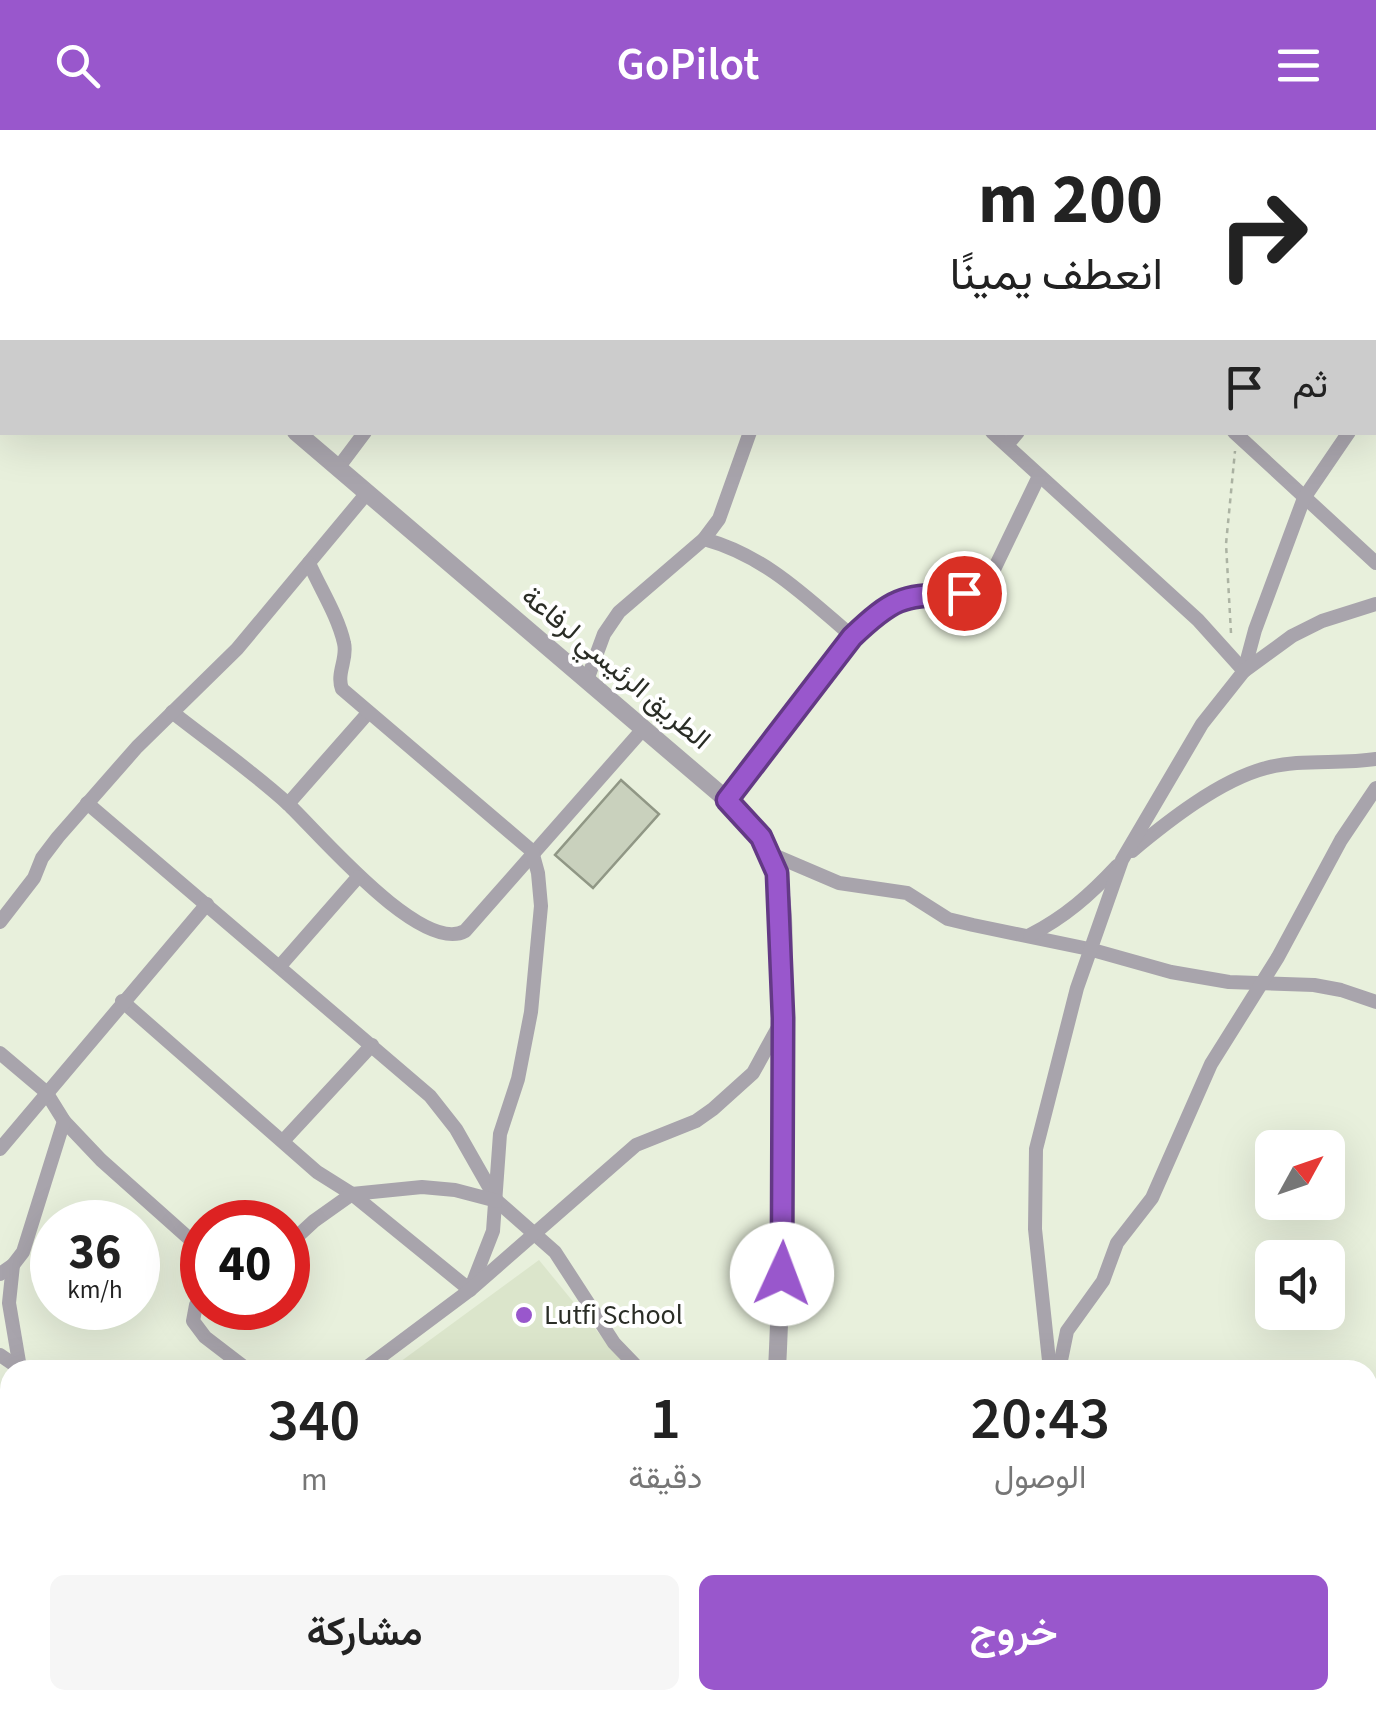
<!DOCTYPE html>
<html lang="ar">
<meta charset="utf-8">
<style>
body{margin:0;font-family:"Source Sans 3",Vazirmatn,sans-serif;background:#f6f6f6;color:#222;direction:rtl;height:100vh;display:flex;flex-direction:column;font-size:38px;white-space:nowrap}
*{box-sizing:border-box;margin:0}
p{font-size:32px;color:#767676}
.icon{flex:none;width:55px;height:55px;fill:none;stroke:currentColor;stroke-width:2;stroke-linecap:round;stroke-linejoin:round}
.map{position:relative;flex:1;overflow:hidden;direction:ltr}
.side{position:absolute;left:0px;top:1230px;width:1378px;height:350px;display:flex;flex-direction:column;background:#fff;border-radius:30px 30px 0 0;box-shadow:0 10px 40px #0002;direction:rtl}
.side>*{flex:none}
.top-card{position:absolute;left:0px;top:0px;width:1378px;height:305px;box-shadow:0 10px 40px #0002;direction:rtl;background:#fff;color:#222;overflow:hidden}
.needle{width:65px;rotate:50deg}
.controls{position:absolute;left:1255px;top:1000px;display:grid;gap:20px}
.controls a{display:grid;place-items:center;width:90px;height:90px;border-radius:15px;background:#fff;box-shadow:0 10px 40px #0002;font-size:50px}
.speed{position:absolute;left:30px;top:1070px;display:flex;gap:20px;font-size:50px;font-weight:700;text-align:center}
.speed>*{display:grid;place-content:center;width:130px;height:130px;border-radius:50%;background:#fff;box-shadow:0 10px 40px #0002;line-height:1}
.speed small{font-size:25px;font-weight:400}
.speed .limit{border:15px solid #d22;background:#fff;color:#111}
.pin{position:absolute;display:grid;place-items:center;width:85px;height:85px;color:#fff;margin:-42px;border:5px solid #fff;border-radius:50%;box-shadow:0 2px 10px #0007}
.me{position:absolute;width:110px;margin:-55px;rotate:2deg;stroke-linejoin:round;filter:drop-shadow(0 0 8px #0008)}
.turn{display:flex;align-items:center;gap:35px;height:210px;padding:0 50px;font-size:45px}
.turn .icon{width:130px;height:130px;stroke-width:2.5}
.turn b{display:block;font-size:70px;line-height:85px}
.then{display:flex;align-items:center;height:95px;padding:0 50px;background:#0003;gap:20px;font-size:38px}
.eta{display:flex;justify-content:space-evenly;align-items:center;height:170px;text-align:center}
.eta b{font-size:60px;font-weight:600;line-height:70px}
.button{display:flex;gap:20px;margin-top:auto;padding:20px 50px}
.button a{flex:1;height:115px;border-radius:15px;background:#9957cc;color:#fff;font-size:40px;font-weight:600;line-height:115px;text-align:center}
.button a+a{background:#f6f6f6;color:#222}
header{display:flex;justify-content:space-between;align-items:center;height:130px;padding:0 50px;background:#9957cc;color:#fff;font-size:45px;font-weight:600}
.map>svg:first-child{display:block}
</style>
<header><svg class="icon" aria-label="menu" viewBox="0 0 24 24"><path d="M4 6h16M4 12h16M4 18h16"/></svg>GoPilot<svg class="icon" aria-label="search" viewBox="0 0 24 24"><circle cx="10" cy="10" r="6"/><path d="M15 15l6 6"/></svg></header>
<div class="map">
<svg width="1376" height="1580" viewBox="0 0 1376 1580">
<rect width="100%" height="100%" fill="#e8f0dc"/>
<g fill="#dbe5cb">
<path d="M539,1130L629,1240H389Z"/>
<path d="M522,1570H897L905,1580H530Z"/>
</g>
<path fill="#c9d1bd" stroke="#909785" stroke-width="2.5" d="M621,650L659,684L593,758L555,725Z"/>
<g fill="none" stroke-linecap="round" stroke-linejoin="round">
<path stroke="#acb3a3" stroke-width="2.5" stroke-dasharray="5 5" stroke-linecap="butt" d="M1231,503L1226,414L1235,321"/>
<g stroke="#a8a4ac" stroke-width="14">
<path d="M611,0L614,2"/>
<path d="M1113,0L1115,2"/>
<path d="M1277,0L1281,2"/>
<path d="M593,2L594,0"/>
<path d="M1200,2L1201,0"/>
<path d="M1331,2V0"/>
<path d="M1375,66L1376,67"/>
<path d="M1375,253L1376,251"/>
<path d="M1375,293L1376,294"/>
<path d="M992,302L1198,490L1244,541"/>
<path d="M1234,302L1376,433"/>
<path d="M1007,315L1018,302"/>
<path d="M338,338L365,302"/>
<path d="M704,409C766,426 806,467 853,507"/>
<path d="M1244,541L1255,500L1304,368L1349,302"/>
<path d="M587,550L604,504L619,482L704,409L719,389L750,302"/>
<path d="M172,582C210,612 252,641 288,674C317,701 421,825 465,801L644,598"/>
<path d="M727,670L853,507L901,467L964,463L987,454L1039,346"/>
<path d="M87,673L430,966L456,999L497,1071L555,1122L614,1213L640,1240"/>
<path d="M288,674L368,583"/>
<path d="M1132,721C1168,691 1220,650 1266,638C1301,628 1340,635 1376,629"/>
<path d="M771,724L839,753L907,763L948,789L973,795L1089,819L1171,842L1229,852L1314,855L1341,860L1376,872"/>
<path d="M0,792L34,748L42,728L58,707L137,617L237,519L367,363"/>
<path d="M1030,805C1065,787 1090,765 1117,736"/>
<path d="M280,836L358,747"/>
<path d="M122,871L317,1042L352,1064L470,1160L493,1101L500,1004L518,949L531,882L541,776L538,743L532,721L342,559C336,543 348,529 344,513C338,486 320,458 309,433"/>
<path d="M0,923L46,962L64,991L101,1030L202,1120"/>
<path d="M284,1010L372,915"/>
<path d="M0,1019L207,774"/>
<path d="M288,1115L314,1091L352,1064L422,1057L455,1060L497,1071"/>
<path d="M13,1135L9,1173L20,1238"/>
<path d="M0,1144L13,1135L23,1122L64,991"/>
<path d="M202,1165L196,1175L193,1191L205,1207L248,1240"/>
<path d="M0,1225L22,1240"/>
<path d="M363,1240L470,1160L636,1015L696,991L713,979L753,943L782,890"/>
<path d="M1050,1240L1035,1099L1036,1019L1077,858L1122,730L1202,594L1244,541L1292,506L1322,491L1376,474"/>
<path d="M1059,1240L1067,1201L1103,1151L1117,1113L1152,1068L1211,934L1278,827L1341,710L1376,658"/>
<path d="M1368,1320L1376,1313"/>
<path d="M0,1378L10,1364"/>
<path d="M0,1488L10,1494"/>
<path d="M108,1570L114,1580"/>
<path d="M490,1570L502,1580"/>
<path d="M996,1570V1580"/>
<path d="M360,1580L367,1570"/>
<path d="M1019,1580L1029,1570"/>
</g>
<g stroke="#a8a4ac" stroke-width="18">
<path d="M18,0L19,2"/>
<path d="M296,302L727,670C748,690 767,709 775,737C788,779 782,831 783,874C784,996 783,1118 777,1240"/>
<path d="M927,1570L933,1580"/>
</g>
</g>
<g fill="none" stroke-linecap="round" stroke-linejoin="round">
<defs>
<path id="route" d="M782,1144L783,888L777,743L761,707L727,670L852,507C898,463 904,467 964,463"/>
</defs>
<use href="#route" stroke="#633985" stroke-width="25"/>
<use href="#route" stroke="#9957cc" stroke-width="18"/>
</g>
<circle fill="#9957cc" stroke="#fff" stroke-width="4" cx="524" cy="1185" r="10"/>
<g text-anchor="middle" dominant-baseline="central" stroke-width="8" stroke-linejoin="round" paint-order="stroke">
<g font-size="28" fill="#2a2d26" stroke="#fff">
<text transform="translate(616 538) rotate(40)">الطريق الرئيسي لرفاعة</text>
</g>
<g font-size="28" fill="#2a2d26" stroke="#fff" text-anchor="start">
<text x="544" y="1185">Lutfi School</text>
</g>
</g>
</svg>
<div class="controls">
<a><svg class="needle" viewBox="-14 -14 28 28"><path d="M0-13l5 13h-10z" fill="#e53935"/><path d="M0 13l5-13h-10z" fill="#767676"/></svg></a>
<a><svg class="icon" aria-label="sound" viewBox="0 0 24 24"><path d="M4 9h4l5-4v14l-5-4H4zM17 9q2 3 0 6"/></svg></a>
</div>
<div class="speed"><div>36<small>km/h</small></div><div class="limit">40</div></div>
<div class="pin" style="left:964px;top:463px;background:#d93025"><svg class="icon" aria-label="arrive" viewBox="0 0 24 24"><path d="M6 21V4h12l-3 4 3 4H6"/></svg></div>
<svg class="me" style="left:782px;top:1144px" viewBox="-20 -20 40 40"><circle r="19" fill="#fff"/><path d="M0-13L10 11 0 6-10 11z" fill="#9957cc"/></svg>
<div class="top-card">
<div class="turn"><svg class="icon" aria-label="right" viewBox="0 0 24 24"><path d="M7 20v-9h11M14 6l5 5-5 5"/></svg><div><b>200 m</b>انعطف يمينًا</div></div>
<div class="then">ثم<svg class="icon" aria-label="arrive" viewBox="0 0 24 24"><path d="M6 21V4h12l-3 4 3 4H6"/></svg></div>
</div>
<section class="side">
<div class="eta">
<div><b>20:43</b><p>الوصول</p></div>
<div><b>1</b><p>دقيقة</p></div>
<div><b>340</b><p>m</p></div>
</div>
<div class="button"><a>خروج</a><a>مشاركة</a></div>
</section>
</div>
